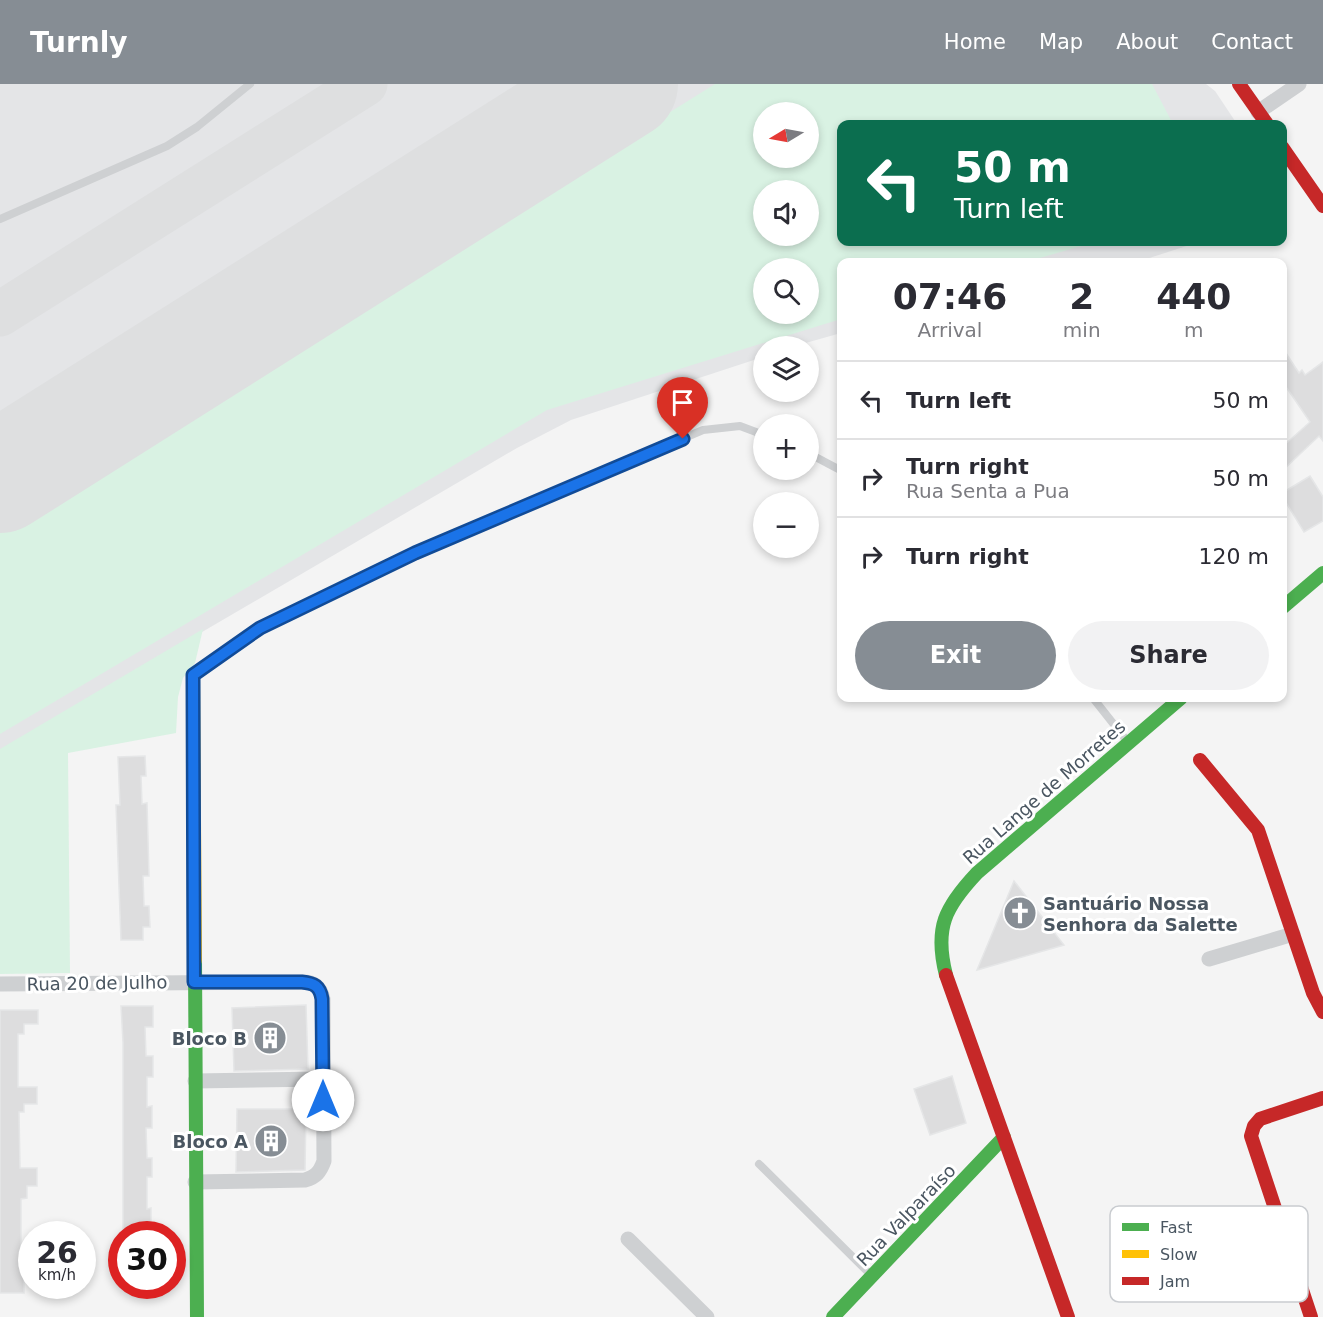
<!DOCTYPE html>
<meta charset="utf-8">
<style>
body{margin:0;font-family:"DejaVu Sans",sans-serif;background:#f2f2f3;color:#2b2b33;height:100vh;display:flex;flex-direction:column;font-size:22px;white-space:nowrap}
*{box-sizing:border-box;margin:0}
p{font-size:20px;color:#7c7c81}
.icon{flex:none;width:33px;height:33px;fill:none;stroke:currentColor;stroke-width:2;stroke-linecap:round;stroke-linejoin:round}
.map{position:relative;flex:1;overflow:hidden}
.sheet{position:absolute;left:837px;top:174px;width:450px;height:444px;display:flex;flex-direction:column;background:#fff;border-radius:12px;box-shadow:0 3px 9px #0003}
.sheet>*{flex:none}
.hud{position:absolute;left:837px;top:36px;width:450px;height:126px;border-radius:12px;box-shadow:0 3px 9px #0003;background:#0b6e4f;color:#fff;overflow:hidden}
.needle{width:39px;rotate:260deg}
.fabs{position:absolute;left:753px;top:18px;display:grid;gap:12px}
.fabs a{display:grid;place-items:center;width:66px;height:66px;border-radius:50%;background:#fff;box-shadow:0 3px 9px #0003;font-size:30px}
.speed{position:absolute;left:18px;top:1137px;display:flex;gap:12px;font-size:30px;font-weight:700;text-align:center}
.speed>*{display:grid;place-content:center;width:78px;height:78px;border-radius:50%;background:#fff;box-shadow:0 3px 9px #0003;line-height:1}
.speed small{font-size:15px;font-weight:400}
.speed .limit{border:9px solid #d22;background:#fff;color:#111}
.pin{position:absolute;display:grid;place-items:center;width:51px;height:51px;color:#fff;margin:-62px -26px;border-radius:50% 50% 50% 0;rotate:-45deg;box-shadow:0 0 6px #0007}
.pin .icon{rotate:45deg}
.me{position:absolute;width:66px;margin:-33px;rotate:0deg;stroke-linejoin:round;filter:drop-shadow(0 0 4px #0008)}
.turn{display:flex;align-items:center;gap:21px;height:126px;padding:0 18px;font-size:27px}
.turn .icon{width:78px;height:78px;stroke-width:2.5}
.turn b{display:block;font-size:42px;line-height:51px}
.eta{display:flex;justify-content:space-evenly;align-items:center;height:102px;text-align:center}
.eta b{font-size:36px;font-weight:700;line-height:42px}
.button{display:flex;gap:12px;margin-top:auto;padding:12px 18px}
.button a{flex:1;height:69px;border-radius:36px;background:#868d94;color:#fff;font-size:24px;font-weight:700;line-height:69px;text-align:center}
.button a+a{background:#f2f2f3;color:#2b2b33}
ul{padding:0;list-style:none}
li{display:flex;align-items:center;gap:18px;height:78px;padding:0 18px;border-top:2px solid #e1e1e2}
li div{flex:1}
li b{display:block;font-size:22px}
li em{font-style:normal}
header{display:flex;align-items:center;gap:36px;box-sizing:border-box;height:84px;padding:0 30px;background:#868d94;color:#fff}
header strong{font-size:28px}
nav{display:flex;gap:33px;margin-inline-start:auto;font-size:21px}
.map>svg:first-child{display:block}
</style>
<header>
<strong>Turnly</strong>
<nav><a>Home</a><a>Map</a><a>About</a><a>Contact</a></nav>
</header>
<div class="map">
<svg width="1323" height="1233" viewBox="0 0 1323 1233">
<rect width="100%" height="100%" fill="#f4f4f4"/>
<path fill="#e4e5e7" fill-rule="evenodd" d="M0,0H1206L1215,7L1237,40H842V158H1199L1137,178H842L841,249L795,262H764L763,273L571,336L517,364L0,666ZM764,28H808V74H764ZM764,106H808V152H764ZM764,184H808V230H764Z"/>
<g fill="#d9f2e3" fill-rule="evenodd">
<path d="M715,0H1152L1173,40H842V158H1095L1026,178H842L841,235L547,326L0,650V447ZM764,28H808V74H764ZM764,106H808V152H764ZM764,184H808V230H764Z"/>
<path d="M203,545L195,579L183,594L178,613L176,649L68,669L70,889L0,890V665Z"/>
</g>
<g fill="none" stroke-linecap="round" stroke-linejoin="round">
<path stroke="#dedfe0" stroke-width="45" d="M0,230L365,0"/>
<path stroke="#dedfe0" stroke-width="112" d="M0,393L622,0"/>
</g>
<g fill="#ddddde" stroke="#e5e6e7" stroke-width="1.5">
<path d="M1282,263L1299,289L1302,286L1305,291L1323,278V357L1319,352L1282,387V363L1310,338L1282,297Z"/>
<path d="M1310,392L1323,413V437L1304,448L1282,412V409Z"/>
<path d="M145,672L146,692H141L142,720L147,719L149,792H143L144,822H149L150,843H143V856H121L116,721H120L118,673Z"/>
<path d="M1014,797L1064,861L977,886Z"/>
<path d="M306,921L308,985L234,987L232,924Z"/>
<path d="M121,922H153V943H145L146,972H153V993H147V1023L152,1022V1044H146L147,1074H152V1093H147V1125L151,1124V1143H145V1150H123V958Z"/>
<path d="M0,926H38V940H24V950H18V1003H37V1020H24V1028H19L20,1084H37V1102H27V1114L21,1115V1173H24V1209H0Z"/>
<path d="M952,992L966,1039L930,1051L914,1005Z"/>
<path d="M237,1025H306L305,1086L236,1088Z"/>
</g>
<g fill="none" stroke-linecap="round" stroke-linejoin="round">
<g stroke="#ced0d2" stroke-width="8">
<path d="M0,135L167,62L197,43L250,0"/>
<path d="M808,369L842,387"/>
<path d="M194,590L260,544L415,469L703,346L740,342L764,351"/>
<path d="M1093,614L1127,657"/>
<path d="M759,1080L871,1191"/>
</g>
<g stroke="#ced0d2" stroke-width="15">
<path d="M1258,28L1299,0"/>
<path d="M1209,875L1293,850"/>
<path d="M0,900L302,898C314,898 320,902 323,915L324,1077C320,1088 316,1093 305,1096L195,1098"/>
<path d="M195,997L323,995"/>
<path d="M628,1155L707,1233"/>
</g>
<g stroke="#4caf50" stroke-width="14">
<path d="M1282,524L1323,489"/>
<path d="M195,876L197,1233"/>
<path d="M946,891C934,844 945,823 977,789L1181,614"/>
<path d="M833,1233L1004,1053"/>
</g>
<path stroke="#ffc107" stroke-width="14" d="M193,591L195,876"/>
<g stroke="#c62828" stroke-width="14">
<path d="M1239,0L1267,40"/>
<path d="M1282,63L1323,122"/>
<path d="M1200,676L1258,746L1313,909L1323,928"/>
<path d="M946,891L1068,1233"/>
<path d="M1311,1233L1251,1052L1254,1042L1260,1035L1323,1014"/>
</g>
</g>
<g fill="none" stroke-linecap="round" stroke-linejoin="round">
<defs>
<path id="route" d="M323,1016L322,915C320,902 314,899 302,898H194L193,591L260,544L415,469L683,355"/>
</defs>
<use href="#route" stroke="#114b97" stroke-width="15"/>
<use href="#route" stroke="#1a73e8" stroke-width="10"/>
</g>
<defs>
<symbol id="church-disc" viewBox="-11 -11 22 22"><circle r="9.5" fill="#868d94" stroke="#fff"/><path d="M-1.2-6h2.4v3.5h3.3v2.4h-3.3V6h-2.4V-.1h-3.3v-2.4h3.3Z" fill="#fff"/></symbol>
<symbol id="building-disc" viewBox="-11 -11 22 22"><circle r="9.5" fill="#868d94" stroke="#fff"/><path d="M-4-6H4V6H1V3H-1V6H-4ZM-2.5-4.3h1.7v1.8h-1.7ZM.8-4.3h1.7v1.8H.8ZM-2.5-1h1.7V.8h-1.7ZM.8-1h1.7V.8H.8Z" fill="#fff"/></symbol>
</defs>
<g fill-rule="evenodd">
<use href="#church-disc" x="1001" y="810" width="38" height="38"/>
<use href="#building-disc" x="251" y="935" width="38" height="38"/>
<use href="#building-disc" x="252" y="1038" width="38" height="38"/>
</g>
<g text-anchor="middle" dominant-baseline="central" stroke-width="6" stroke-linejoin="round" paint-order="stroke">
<g font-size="18" fill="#4a5661" stroke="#fff">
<text transform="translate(1044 708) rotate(-41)">Rua Lange de Morretes</text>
<text transform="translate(97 899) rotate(-1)">Rua 20 de Julho</text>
<text transform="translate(906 1131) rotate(-46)">Rua Valparaíso</text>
</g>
<g font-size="18" font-weight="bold" fill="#4a5661" stroke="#fff" text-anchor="end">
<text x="1043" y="819" text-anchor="start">Santuário Nossa<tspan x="1043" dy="21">Senhora da Salette</tspan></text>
<text x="247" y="954">Bloco B</text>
<text x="248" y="1057">Bloco A</text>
</g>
</g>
<rect x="1110" y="1122" width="198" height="96" rx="9" fill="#fff" stroke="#c9ccd0" stroke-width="1.5"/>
<rect x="1122" y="1139" width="27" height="8" fill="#4caf50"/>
<rect x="1122" y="1166" width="27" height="8" fill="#ffc107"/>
<rect x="1122" y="1193" width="27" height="8" fill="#c62828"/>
<g font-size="16" fill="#4a5661">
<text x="1160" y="1149">Fast</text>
<text x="1160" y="1176">Slow</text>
<text x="1160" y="1203">Jam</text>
</g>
</svg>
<div class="fabs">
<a><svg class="needle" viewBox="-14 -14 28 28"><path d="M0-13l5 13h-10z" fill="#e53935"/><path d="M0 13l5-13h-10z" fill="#7c7c81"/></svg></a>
<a><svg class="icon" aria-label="sound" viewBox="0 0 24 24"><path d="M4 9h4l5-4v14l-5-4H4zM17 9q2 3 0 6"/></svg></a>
<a><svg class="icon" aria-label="search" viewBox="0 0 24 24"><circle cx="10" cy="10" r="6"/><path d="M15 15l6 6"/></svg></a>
<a><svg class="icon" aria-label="layers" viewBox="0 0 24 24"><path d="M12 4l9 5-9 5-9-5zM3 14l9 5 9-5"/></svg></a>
<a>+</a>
<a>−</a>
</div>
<div class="speed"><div>26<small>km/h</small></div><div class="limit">30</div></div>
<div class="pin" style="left:683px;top:355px;background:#d93025"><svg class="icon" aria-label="arrive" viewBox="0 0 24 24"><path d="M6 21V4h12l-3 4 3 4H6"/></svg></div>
<svg class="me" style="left:323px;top:1016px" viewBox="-20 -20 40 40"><circle r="19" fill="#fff"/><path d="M0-13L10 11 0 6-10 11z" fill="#1a73e8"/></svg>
<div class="hud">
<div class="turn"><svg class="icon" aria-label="left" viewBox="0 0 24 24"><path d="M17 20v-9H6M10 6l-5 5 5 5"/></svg><div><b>50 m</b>Turn left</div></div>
</div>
<section class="sheet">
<div class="eta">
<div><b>07:46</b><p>Arrival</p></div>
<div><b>2</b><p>min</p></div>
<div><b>440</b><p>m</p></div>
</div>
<ul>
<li><svg class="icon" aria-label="left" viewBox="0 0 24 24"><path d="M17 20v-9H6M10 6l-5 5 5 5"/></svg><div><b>Turn left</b></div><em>50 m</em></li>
<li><svg class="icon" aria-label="right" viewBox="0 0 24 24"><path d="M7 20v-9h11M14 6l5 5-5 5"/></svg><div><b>Turn right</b><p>Rua Senta a Pua</p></div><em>50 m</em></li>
<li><svg class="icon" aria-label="right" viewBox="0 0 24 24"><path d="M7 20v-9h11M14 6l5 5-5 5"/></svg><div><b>Turn right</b></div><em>120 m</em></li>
</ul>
<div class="button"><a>Exit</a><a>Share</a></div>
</section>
</div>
